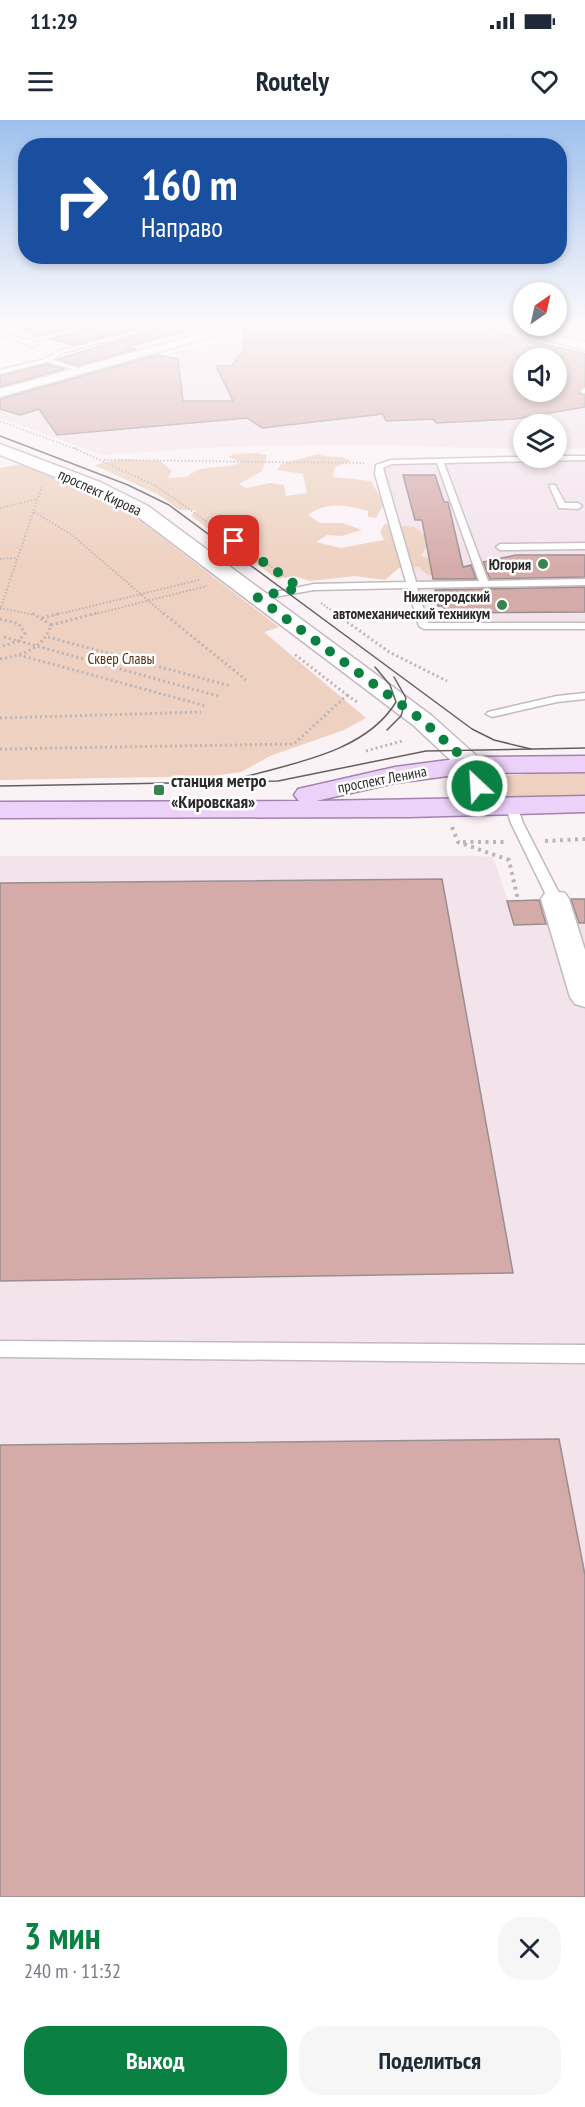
<!DOCTYPE html>
<html lang="ru">
<meta charset="utf-8">
<style>
body{margin:0;font-family:"PT Sans Narrow",sans-serif;background:#f6f6f7;color:#1f2937;height:100vh;display:flex;flex-direction:column;font-size:22px;white-space:nowrap}
*{box-sizing:border-box;margin:0}
p{font-size:20px;color:#747a83}
.icon{flex:none;width:33px;height:33px;fill:none;stroke:currentColor;stroke-width:2;stroke-linecap:round;stroke-linejoin:round}
.map{position:relative;height:1777px;overflow:hidden}
.side{display:flex;flex-direction:column;background:#fff;flex:1}
.side>*{flex:none}
.hud{position:absolute;left:18px;top:18px;width:549px;height:126px;border-radius:24px;box-shadow:0 3px 9px #0003;background:#1a4fa0;color:#fff;overflow:hidden}
.needle{width:39px;rotate:34deg}
.buttons{position:absolute;left:513px;top:162px;display:grid;gap:12px}
.buttons a{display:grid;place-items:center;width:54px;height:54px;border-radius:50%;background:#fff;box-shadow:0 3px 9px #0003;font-size:30px}
.pin{position:absolute;display:grid;place-items:center;width:51px;height:51px;color:#fff;margin:-26px;border-radius:12px;box-shadow:0 3px 9px #0006}
.me{position:absolute;width:66px;margin:-33px;rotate:335deg;stroke-linejoin:round;filter:drop-shadow(0 0 4px #0008)}
.turn{display:flex;align-items:center;gap:21px;height:126px;padding:0 24px;font-size:27px}
.turn .icon{width:78px;height:78px;stroke-width:2.5}
.turn b{display:block;font-size:42px;line-height:51px}
.round{display:grid;place-items:center;flex:none;width:63px;height:63px;border-radius:24px;background:#f6f6f7}
.overview{display:flex;align-items:center;justify-content:space-between;height:102px;padding:0 24px}
h1{font-size:36px;font-weight:700;line-height:45px;color:#0b8043}
.action{display:flex;gap:12px;margin-top:auto;padding:12px 24px}
.action a{flex:1;height:69px;border-radius:24px;background:#0b8043;color:#fff;font-size:24px;font-weight:700;line-height:69px;text-align:center}
.action a+a{background:#f6f6f7;color:#1f2937}
.status{display:flex;justify-content:space-between;align-items:center;height:42px;padding:0 30px;background:#fff;direction:ltr}
.status svg{height:16px;fill:currentColor}
header{display:flex;justify-content:space-between;align-items:center;height:78px;padding:0 24px;background:#fff;font-size:27px;font-weight:700}
.map>svg:first-child{display:block}
</style>
<div class="status"><b>11:29</b><svg viewBox="0 0 49 12"><path d="M0 12V9h3v3zM5 12V6h3v6zM10 12V3h3v9zM15 12V0h3v12zM26 1h20v11H26zM47 4h2v5h-2z"/></svg></div>
<header><svg class="icon" aria-label="menu" viewBox="0 0 24 24"><path d="M4 6h16M4 12h16M4 18h16"/></svg>Routely<svg class="icon" aria-label="heart" viewBox="0 0 24 24"><path d="M12 20l-8-8c-3-5 5-10 8-4 3-6 11-1 8 4z"/></svg></header>
<div class="map">
<svg width="585" height="1777" viewBox="0 0 585 1777">
<rect width="100%" height="100%" fill="#fbf2f6"/>
<g fill="#f3e3eb" fill-rule="evenodd">
<path d="M296,201H479L585,230V328L557,330L556,304H524L523,329L370,325L218,327L102,335L0,298V283L180,230L254,217L269,209ZM524,238H556V272H524Z"/>
<path d="M557,201H585V219L527,206H556Z"/>
<path d="M585,338V506H424L379,347L391,342Z"/>
<path d="M0,736H477L493,737L508,780L585,778V1777H0Z"/>
</g>
<g fill="#eed1c0">
<path d="M257,333L267,335L262,351L239,364L246,368L271,363L284,365L286,376L307,373L303,354L277,350L281,344L318,334C329,339 341,334 351,341L335,347L333,357L371,361L384,384L376,398L368,397V391C346,385 327,381 308,395L320,403H342L362,410L342,416L327,415L316,422L341,428L384,420L380,411L385,404L415,407L430,420L421,436L442,443L443,453L428,455L418,447L399,448L385,460L355,456L310,461L294,456L277,459L191,396L196,390H180L157,374L94,345L121,339L160,341L172,351L168,358L187,357C203,342 223,351 241,342L228,337L234,334Z"/>
<path d="M22,344L126,390L279,507L264,512L366,598L344,610L270,636L241,652L212,656L0,660V348Z"/>
<path d="M545,653H585V676L504,677L499,675L496,665L499,656Z"/>
</g>
<g fill="#d5abaa" stroke="#988f8f" stroke-width="1.5" fill-rule="evenodd">
<path d="M59,201L82,204L38,215L22,210Z"/>
<path d="M122,201H165L72,225L52,219Z"/>
<path d="M184,201H199L200,207L126,227L136,229L77,246L58,239Z"/>
<path d="M269,201H477L499,209L491,211L585,234V266L579,270V273L585,275V287L515,299L436,303L433,299L386,301L383,294L262,308L247,298L57,315L39,289L20,295L0,289V279L157,235L178,239L183,281H233L216,246H231L244,230V210ZM524,238H556V272H524Z"/>
<path d="M47,244L64,249L0,267V256Z"/>
<path d="M403,355H435L444,382H448L463,447L471,445L476,459H433L422,400H415Z"/>
<path d="M516,435H585V457L490,459L483,442Z"/>
<path d="M585,467V492L445,493L443,486H438L435,470Z"/>
<path d="M442,759L513,1153L0,1161V763Z"/>
<path d="M571,779H585V803H579Z"/>
<path d="M539,780L546,804L514,805L507,781Z"/>
<path d="M559,1319L585,1455V1777H0V1325Z"/>
</g>
<g fill="none" stroke-linecap="round" stroke-linejoin="round">
<defs>
<g id="service">
<path d="M104,201H113L32,222L37,225L34,227L0,216V212L26,220Z"/>
<path d="M173,201H182L62,233L52,240L84,250V252L47,242L0,254V250L45,239L58,231Z"/>
<path d="M585,268V273L581,272V270Z"/>
<path d="M556,336H585V340L444,343L488,461L585,459V465L417,468L428,503H585V509H424L419,506L408,468L314,470L257,480L252,477L314,464L406,462L375,354L376,345L391,340ZM437,343L479,461L416,462L383,348L392,344Z"/>
<path d="M549,365H555L565,383H578L582,386L578,389L559,388Z"/>
<path d="M585,423V429L500,430L496,427L500,424Z"/>
<path d="M585,573V579L557,582L492,597L486,594L488,592L557,576Z"/>
<path d="M511,681L517,685L523,703L562,779L560,782H550L548,779L511,703L505,685Z"/>
<path d="M0,1221L585,1225V1243L0,1237Z"/>
</g>
<g id="minor">
<path d="M248,201H267L0,277V269Z"/>
<path d="M479,201H499L585,222V230Z"/>
<path d="M555,771L565,773L569,779L585,830V887L575,884L570,877L541,779L545,773Z"/>
</g>
<path id="tertiary" d="M0,324L100,362L148,386L431,595L480,639L497,686L493,692L483,694L473,692L459,648L413,605L134,394L88,370L0,335Z"/>
<path id="primary" d="M585,636V652L471,653L395,663L316,681L585,676V692L409,697L0,698V682L299,681L294,675L298,669L395,647L471,637Z"/>
</defs>
<use href="#service" stroke="#c2babe" stroke-width="3"/>
<use href="#minor" stroke="#c2babe" stroke-width="3"/>
<use href="#tertiary" stroke="#c2babe" stroke-width="3"/>
<use href="#primary" stroke="#a183ae" stroke-width="3"/>
<path stroke="#bcb5b8" stroke-width="1.5" stroke-dasharray="1.5 2" stroke-linecap="butt" d="M0,301L78,330"/>
<g stroke="#bcb5b8" stroke-width="2" stroke-dasharray="1.5 2" stroke-linecap="butt">
<path d="M74,328L156,366L286,457"/>
<path d="M104,340L364,343"/>
<path d="M0,388L37,379"/>
<path d="M34,392L72,415L165,495"/>
<path d="M0,439L16,438"/>
<path d="M321,483L338,495"/>
<path d="M0,488L35,495"/>
<path d="M0,490L42,366"/>
<path d="M55,495L199,460"/>
<path d="M91,495L207,466"/>
</g>
<g stroke="#bcb5b8" stroke-width="3" stroke-dasharray="2 3" stroke-linecap="butt">
<path d="M163,493L246,560"/>
<path d="M335,493L389,532L447,561"/>
<path d="M42,498L61,493"/>
<path d="M0,499L19,504L25,513L18,521L0,527"/>
<path d="M51,505L97,493"/>
<path d="M4,517L218,576"/>
<path d="M48,517L231,566"/>
<path d="M19,535L206,586"/>
<path d="M0,539C23,535 43,529 51,505L32,493"/>
<path d="M347,575L357,582"/>
<path d="M0,598L201,592"/>
<path d="M0,629L294,624L347,575L293,533"/>
<path d="M366,631L402,621"/>
</g>
<g stroke="#bcb5b8" stroke-width="4" stroke-dasharray="3 4.5" stroke-linecap="butt">
<path d="M452,707L458,722L509,740L518,780"/>
<path d="M545,721L585,719"/>
<path d="M463,722H506"/>
</g>
<use href="#service" fill="#fff" fill-rule="evenodd"/>
<use href="#minor" fill="#fff" fill-rule="evenodd"/>
<use href="#tertiary" fill="#fff" fill-rule="evenodd"/>
<use href="#primary" fill="#ecd2f9" fill-rule="evenodd"/>
<g stroke="#646061" stroke-width="1.5">
<path d="M0,316L128,365L169,385L472,609L494,620L531,629"/>
<path d="M387,610L401,596L406,578L394,557"/>
<path d="M241,658C293,643 366,632 396,582L390,565L375,547"/>
<path d="M0,666L278,661L426,631L585,628"/>
</g>
</g>
<linearGradient id="sky" x2="0" y2="1"><stop stop-color="#9dc0ed"/><stop offset="0.45" stop-color="#fdf9fb"/><stop offset="1" stop-color="#fdf9fb" stop-opacity="0"/></linearGradient>
<rect width="585" height="450" fill="url(#sky)"/>
<g fill="none" stroke-linecap="round" stroke-linejoin="round">
<path stroke="#0b8043" stroke-width="10" stroke-dasharray="0 18" d="M234,421L300,468L257,477L422,600L471,645L477,666"/>
</g>
<g fill="#378351" stroke="#fff" stroke-width="2">
<circle cx="543" cy="444" r="6"/>
<circle cx="502" cy="485" r="6"/>
<rect x="153" y="664" width="12" height="12" rx="3"/>
</g>
<g text-anchor="middle" dominant-baseline="central" stroke-width="5" stroke-linejoin="round" paint-order="stroke">
<g font-size="15" fill="#2b2829" stroke="#fff">
<text transform="translate(100 372) rotate(25)">проспект Кирова</text>
<text transform="translate(382 659) rotate(-11)">проспект Ленина</text>
</g>
<g font-size="15" font-weight="bold" fill="#2b2829" stroke="#fff" text-anchor="end">
<text x="531" y="444">Югория</text>
<text x="490" y="476">Нижегородский<tspan x="490" dy="17">автомеханический техникум</tspan></text>
</g>
<g font-size="15" fill="#5c2f0e" stroke="#fff">
<text x="121" y="538">Сквер Славы</text>
</g>
<g font-size="18" font-weight="bold" fill="#2b2829" stroke="#fff" text-anchor="start">
<text x="171" y="660">станция метро<tspan x="171" dy="21">«Кировская»</tspan></text>
</g>
</g>
</svg>
<div class="buttons">
<a><svg class="needle" viewBox="-14 -14 28 28"><path d="M0-13l5 13h-10z" fill="#e53935"/><path d="M0 13l5-13h-10z" fill="#747a83"/></svg></a>
<a><svg class="icon" aria-label="sound" viewBox="0 0 24 24"><path d="M4 9h4l5-4v14l-5-4H4zM17 9q2 3 0 6"/></svg></a>
<a><svg class="icon" aria-label="layers" viewBox="0 0 24 24"><path d="M12 4l9 5-9 5-9-5zM3 14l9 5 9-5"/></svg></a>
</div>
<div class="pin" style="left:234px;top:421px;background:#d93025"><svg class="icon" aria-label="arrive" viewBox="0 0 24 24"><path d="M6 21V4h12l-3 4 3 4H6"/></svg></div>
<svg class="me" style="left:477px;top:666px" viewBox="-20 -20 40 40"><circle r="17" fill="#0b8043" stroke="#fff" stroke-width="3"/><path d="M0-11L8 9 0 5-8 9z" fill="#fff"/></svg>
<div class="hud">
<div class="turn"><svg class="icon" aria-label="right" viewBox="0 0 24 24"><path d="M7 20v-9h11M14 6l5 5-5 5"/></svg><div><b>160 m</b>Направо</div></div>
</div>
</div>
<section class="side">
<div class="overview"><div><h1>3 мин</h1><p>240 m · 11:32</p></div><a class="round"><svg class="icon" aria-label="close" viewBox="0 0 24 24"><path d="M6 6l12 12M18 6L6 18"/></svg></a></div>
<div class="action"><a>Выход</a><a>Поделиться</a></div>
</section>
